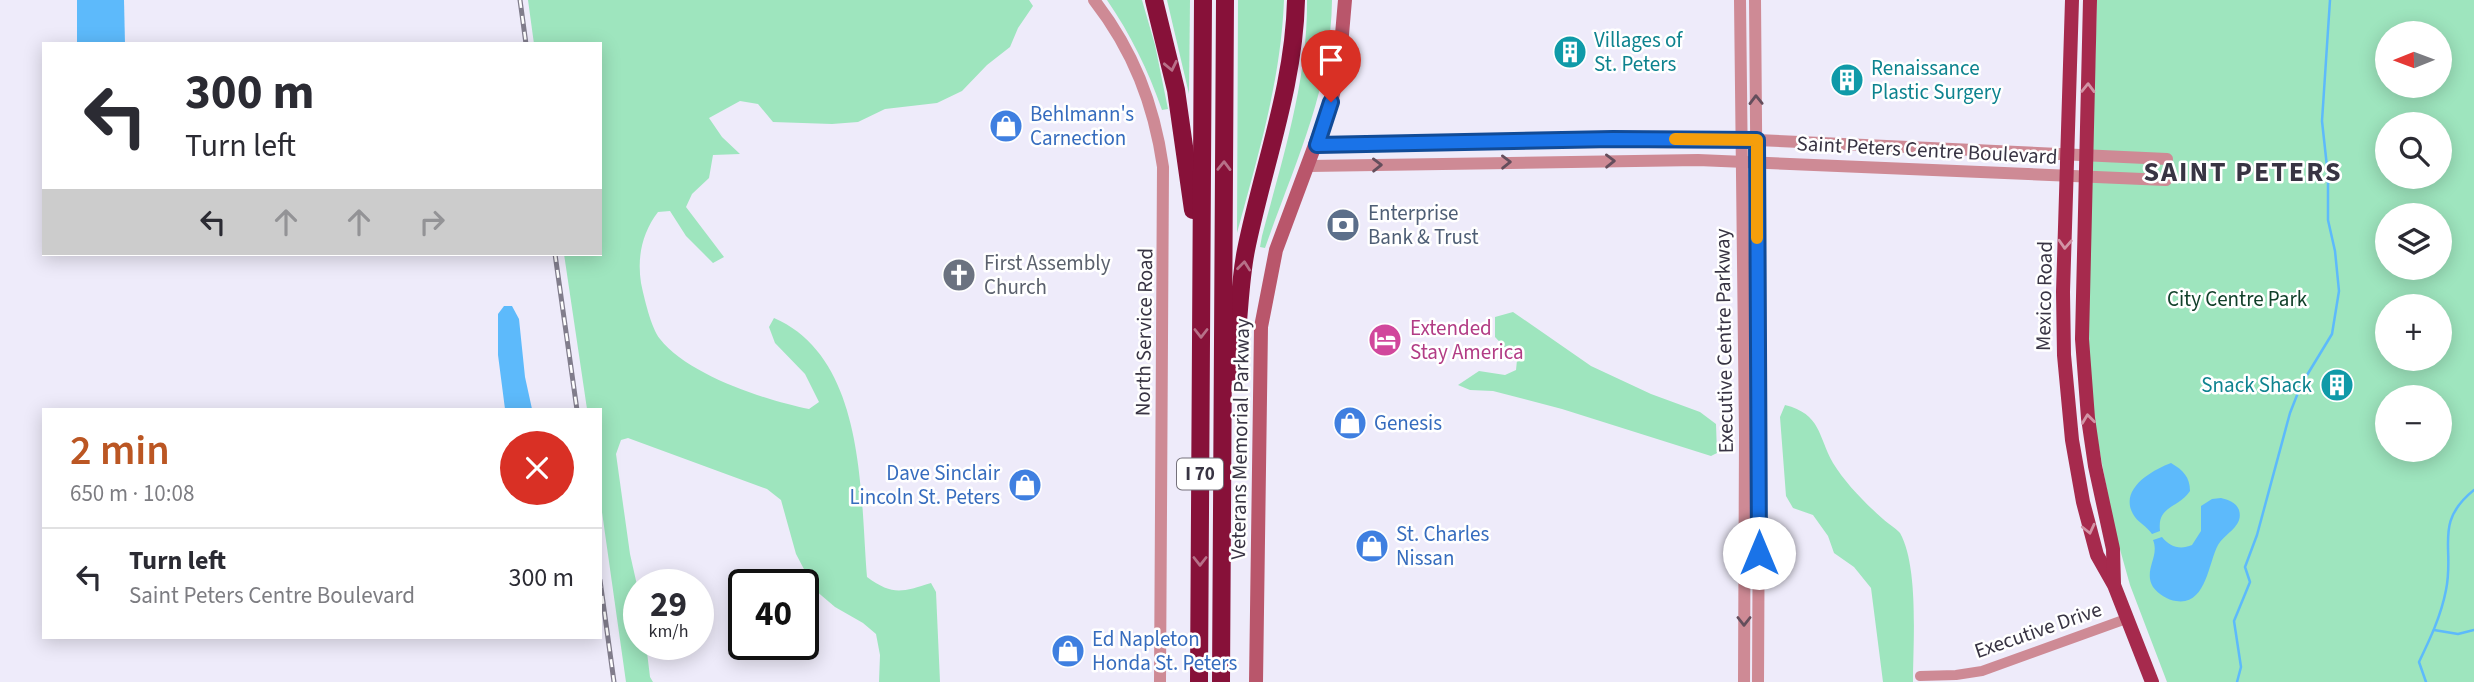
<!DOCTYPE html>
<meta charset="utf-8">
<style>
body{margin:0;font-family:"Source Sans 3",sans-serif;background:#f2f2f3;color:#2b2b33;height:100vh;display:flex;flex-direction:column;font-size:26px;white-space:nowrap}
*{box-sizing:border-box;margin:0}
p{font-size:23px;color:#7c7c81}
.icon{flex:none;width:38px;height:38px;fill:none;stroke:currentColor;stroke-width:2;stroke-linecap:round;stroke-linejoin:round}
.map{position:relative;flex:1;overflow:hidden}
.details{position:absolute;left:42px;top:408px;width:560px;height:231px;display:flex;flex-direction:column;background:#fff;border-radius:0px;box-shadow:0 4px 18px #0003}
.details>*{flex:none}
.hud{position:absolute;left:42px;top:42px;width:560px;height:214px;border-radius:0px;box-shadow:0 4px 18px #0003;background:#fff;color:#2b2b33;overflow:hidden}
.needle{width:46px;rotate:269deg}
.fabs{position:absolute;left:2375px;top:21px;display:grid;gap:14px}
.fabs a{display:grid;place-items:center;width:77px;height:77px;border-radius:50%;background:#fff;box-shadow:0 4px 18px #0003;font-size:35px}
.speed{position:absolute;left:623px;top:569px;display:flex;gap:14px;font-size:35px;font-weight:700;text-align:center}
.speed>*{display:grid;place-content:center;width:91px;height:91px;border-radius:50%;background:#fff;box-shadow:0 4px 18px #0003;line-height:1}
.speed small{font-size:18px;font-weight:400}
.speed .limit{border:4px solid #111;border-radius:10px;background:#fff;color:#111}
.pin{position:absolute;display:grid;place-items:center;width:60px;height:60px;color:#fff;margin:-72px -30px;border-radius:50% 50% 50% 0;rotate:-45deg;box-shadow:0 0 7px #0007}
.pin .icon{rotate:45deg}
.me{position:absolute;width:77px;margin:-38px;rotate:0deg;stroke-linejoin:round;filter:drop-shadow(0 0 5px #0008)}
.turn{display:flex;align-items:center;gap:24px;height:147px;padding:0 28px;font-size:32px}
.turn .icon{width:91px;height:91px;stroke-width:2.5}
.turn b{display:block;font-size:49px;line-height:60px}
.lanes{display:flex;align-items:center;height:66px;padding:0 28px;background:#0003;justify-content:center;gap:35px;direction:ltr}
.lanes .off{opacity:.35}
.round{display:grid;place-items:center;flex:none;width:74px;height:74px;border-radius:37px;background:#f2f2f3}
.head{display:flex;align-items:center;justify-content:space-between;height:119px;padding:0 28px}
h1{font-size:42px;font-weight:600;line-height:52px;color:#bb5623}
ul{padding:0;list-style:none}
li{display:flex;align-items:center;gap:21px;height:98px;padding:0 28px;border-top:2px solid #e1e1e2}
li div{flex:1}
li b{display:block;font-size:26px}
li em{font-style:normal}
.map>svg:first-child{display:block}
</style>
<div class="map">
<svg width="2474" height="682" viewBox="0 0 2474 682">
<rect width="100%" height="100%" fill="#eeebfa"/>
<g fill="#9ee5be" fill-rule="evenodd">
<path d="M528,0H1029L1033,6L1018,28L1010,47L987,65L962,91L937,103L885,109L858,122L832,124L773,122L758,104L740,101L709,118L722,137L740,154L713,155L709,178L692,194L686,207L724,257L713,263L686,236L670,211L658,212C642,233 637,257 641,283C644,297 651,328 660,339C688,375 765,400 809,409L819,402L805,374L775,343L769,327L774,318C866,358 860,493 867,577C893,596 902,592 931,583L936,592L940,682H879L880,655L876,634L863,623L835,607L815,590L796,554L781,500L767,489L628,438L621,440L616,454L630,554L639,594V644H646L650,677L653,682H626L600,498V410L587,409L564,254H600V44H534Z"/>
<path d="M1107,0H1142L1155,45L1168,109L1162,110C1148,70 1131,35 1107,0Z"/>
<path d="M1167,0H1190L1189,94Z"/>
<path d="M1238,0H1284C1281,80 1258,155 1237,233Z"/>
<path d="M1307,0H1332C1331,90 1294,165 1265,248L1260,247L1262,236C1282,160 1308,80 1307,0Z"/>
<path d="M2097,0H2474V682H2167L2130,585L2114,528L2095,426L2087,336ZM2387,33H2440V86H2387ZM2387,124H2440V177H2387ZM2387,215H2440V268H2387ZM2387,306H2440V359H2387ZM2387,397H2440V450H2387Z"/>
<path d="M1513,312L1591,366L1651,394L1700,412L1716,424L1717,453L1711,456L1562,409L1493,391L1470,390L1458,385L1479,371L1505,375L1516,370L1517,360L1495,337V317Z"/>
<path d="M1785,405C1821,414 1818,436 1833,463C1845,483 1866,504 1883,519C1888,524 1896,528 1900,533C1919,567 1913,643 1913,682H1883L1871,588L1854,567L1834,553L1828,536L1813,515L1793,508L1786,496L1780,417Z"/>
</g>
<g fill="#5dbafb">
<path d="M77,0H124L125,44H77Z"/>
<path d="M504,306H512L519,319L525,377L532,409H505L498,355V314Z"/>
<path d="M2171,463C2183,470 2190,477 2190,491C2178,509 2157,505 2160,531L2152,534C2147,526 2137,522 2133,514C2119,489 2152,470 2171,463Z"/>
<path d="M2221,498C2228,500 2236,502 2239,510C2244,526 2225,533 2218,545C2208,564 2206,606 2176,601C2168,600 2158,594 2153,587C2143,570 2160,557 2153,540L2162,537C2170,547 2180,550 2192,545L2201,531V506L2212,499Z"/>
</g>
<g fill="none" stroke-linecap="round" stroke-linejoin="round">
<g stroke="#5dbafb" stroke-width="2.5">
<path d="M2434,630L2458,634L2474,630"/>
<path d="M2237,682L2241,667L2234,621L2250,582L2245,567L2257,535L2290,413L2301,385L2332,334L2339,291L2335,251L2328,220V176L2322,121L2330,0"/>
<path d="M2426,682L2419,662C2430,639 2441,616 2446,590C2455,547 2433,523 2474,490"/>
</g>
<path stroke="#ce8a95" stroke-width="10" d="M1920,676L1956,675L1982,671L2126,619"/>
<g stroke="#ce8a95" stroke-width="12">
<path d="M1094,0C1133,50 1154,104 1163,167L1160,682"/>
<path d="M1740,0L1745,436L1744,682"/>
<path d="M1755,0L1759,482L1758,682"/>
<path d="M1317,145L1613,139L1757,140L2167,159"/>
<path d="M1309,166L1698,160L2166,180"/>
</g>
<path stroke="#b9566b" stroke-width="14" d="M1256,682L1261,327L1276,250L1331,102L1339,69L1345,0"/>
<g stroke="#a62a4d" stroke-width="14">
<path d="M2072,0L2063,292L2064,355L2072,440L2083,502L2097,555L2114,585L2152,682"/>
<path d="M2090,0L2082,339L2088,418L2095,466L2113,549L2114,584"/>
</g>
<g stroke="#871139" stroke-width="18">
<path d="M1154,0L1176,90L1193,210"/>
<path d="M1231,372C1240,332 1238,290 1246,250C1263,166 1294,87 1296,0"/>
<path d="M1199,682L1203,0"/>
<path d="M1221,682L1225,0"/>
</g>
<defs>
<g id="rail">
<path d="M520,0L526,44"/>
<path d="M555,254L577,410"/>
<path d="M600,580L614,682"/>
</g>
</defs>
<use href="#rail" stroke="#817d8c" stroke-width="5"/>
<use href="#rail" stroke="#fff" stroke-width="2.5" stroke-dasharray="8" stroke-linecap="butt"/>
</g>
<defs><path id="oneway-chevron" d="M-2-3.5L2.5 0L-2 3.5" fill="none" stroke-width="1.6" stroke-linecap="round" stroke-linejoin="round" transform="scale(1.75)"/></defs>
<g stroke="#b77088">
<use href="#oneway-chevron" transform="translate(1171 66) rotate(78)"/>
<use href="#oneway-chevron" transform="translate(1224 166) rotate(-89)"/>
<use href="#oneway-chevron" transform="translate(1244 266) rotate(-84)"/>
<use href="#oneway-chevron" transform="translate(1201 333) rotate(90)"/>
<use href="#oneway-chevron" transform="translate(1200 561) rotate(90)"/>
</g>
<g stroke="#d294a6">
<use href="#oneway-chevron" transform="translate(2088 88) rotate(-89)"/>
<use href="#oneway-chevron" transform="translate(2065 244) rotate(93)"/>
<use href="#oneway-chevron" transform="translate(2088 419) rotate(-97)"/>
<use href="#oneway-chevron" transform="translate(2089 529) rotate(77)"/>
</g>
<g stroke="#654e5c">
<use href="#oneway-chevron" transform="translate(1756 100) rotate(-91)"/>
<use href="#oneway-chevron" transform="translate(1610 161) rotate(-1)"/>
<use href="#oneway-chevron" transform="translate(1506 162) rotate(-1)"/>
<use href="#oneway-chevron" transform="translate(1377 165) rotate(-1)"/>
<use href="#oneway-chevron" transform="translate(1744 621) rotate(90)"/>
</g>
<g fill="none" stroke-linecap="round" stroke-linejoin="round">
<defs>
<path id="route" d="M1331,102L1317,145L1613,139L1757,140L1759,553"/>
</defs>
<use href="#route" stroke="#114b97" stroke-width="18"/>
<use href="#route" stroke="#1a73e8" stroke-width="12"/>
<path stroke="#f59e0b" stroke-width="12" d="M1675,139L1757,140V238"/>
</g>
<defs>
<symbol id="building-disc" viewBox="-11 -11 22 22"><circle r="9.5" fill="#0f9aa8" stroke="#fff"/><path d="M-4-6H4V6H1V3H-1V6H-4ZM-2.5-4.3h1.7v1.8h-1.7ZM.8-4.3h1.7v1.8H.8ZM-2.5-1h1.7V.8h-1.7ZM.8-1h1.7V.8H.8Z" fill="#fff"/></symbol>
<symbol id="shop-disc" viewBox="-11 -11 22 22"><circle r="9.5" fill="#3f7fe0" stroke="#fff"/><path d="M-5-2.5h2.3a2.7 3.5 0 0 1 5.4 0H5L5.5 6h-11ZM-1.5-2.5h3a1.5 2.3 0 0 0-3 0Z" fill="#fff"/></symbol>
<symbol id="bank-disc" viewBox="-11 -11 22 22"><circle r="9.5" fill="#5c6f8a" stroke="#fff"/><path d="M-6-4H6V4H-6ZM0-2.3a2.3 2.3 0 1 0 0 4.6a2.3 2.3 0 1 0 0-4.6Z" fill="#fff"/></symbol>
<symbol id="church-disc" viewBox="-11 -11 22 22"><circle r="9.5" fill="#6b7280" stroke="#fff"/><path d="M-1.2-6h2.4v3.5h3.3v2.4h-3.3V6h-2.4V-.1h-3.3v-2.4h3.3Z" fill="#fff"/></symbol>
<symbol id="hotel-disc" viewBox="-11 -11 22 22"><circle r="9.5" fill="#d1479c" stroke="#fff"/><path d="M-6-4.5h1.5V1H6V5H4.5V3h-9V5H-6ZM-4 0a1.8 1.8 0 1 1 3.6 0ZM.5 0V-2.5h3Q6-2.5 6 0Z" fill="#fff"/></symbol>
</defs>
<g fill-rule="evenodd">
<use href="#building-disc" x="1551" y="33" width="38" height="38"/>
<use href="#building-disc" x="1828" y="61" width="38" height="38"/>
<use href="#shop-disc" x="987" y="107" width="38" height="38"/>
<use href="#bank-disc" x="1324" y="206" width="38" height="38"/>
<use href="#church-disc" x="940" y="256" width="38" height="38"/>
<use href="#hotel-disc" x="1366" y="321" width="38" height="38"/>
<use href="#building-disc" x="2318" y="366" width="38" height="38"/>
<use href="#shop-disc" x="1331" y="404" width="38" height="38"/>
<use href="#shop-disc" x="1006" y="466" width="38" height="38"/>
<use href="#shop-disc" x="1353" y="527" width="38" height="38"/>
<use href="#shop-disc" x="1049" y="632" width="38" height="38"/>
</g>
<g text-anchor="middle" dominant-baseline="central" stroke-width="5" stroke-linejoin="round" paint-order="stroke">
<rect fill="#fff" stroke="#74717b" stroke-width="2" x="1177" y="458.5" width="46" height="31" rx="5"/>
<g font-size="19" font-weight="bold" fill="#383443">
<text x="1200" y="474">I 70</text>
</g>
<g font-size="21" fill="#0d838f" stroke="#fff" text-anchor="start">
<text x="1594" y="40">Villages of<tspan x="1594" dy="24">St. Peters</tspan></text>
<text x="1871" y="68">Renaissance<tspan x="1871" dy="24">Plastic Surgery</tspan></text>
<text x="2312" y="385" text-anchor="end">Snack Shack</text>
</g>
<g font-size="21" fill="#366cbe" stroke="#fff" text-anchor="start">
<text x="1030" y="114">Behlmann's<tspan x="1030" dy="24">Carnection</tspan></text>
<text x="1374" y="423">Genesis</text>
<text x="1000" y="473" text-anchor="end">Dave Sinclair<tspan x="1000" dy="24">Lincoln St. Peters</tspan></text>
<text x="1396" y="534">St. Charles<tspan x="1396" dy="24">Nissan</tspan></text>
<text x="1092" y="639">Ed Napleton<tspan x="1092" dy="24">Honda St. Peters</tspan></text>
</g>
<g font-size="21" fill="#383443" stroke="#fff">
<text transform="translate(1927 150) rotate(3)">Saint Peters Centre Boulevard</text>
<text transform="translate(2044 296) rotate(-89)">Mexico Road</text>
<text transform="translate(1144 332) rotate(-89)">North Service Road</text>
<text transform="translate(1724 341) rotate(-91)">Executive Centre Parkway</text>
<text transform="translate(1240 439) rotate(-89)">Veterans Memorial Parkway</text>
<text transform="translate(2038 630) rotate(-19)">Executive Drive</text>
</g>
<g font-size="21" fill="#4e5e75" stroke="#fff" text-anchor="start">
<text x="1368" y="213">Enterprise<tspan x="1368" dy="24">Bank &amp; Trust</tspan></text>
</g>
<g font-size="21" fill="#5b616d" stroke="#fff" text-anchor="start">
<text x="984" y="263">First Assembly<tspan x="984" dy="24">Church</tspan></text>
</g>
<g font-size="21" fill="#11402a" stroke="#fff">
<text x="2237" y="299">City Centre Park</text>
</g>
<g font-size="21" fill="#b23c85" stroke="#fff" text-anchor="start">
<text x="1410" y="328">Extended<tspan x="1410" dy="24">Stay America</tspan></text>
</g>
<g font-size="28" font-weight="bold" letter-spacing="2" fill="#383443" stroke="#fff">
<text x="2243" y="172">SAINT PETERS</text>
</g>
</g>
</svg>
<div class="fabs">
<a><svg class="needle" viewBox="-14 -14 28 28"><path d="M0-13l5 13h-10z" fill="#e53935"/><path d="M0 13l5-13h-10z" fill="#7c7c81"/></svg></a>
<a><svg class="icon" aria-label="search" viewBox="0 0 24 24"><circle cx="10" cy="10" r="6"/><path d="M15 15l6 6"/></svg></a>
<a><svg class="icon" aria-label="layers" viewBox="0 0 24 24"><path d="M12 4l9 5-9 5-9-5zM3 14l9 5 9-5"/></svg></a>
<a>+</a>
<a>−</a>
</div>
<div class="speed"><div>29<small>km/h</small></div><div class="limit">40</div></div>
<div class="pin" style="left:1331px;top:102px;background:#d93025"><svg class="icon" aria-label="arrive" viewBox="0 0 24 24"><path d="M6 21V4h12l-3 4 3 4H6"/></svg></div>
<svg class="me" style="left:1759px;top:553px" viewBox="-20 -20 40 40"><circle r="19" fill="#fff"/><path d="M0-13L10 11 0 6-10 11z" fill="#1a73e8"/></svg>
<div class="hud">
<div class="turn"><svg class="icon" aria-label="left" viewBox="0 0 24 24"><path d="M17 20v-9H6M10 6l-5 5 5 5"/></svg><div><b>300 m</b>Turn left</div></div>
<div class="lanes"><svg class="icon" aria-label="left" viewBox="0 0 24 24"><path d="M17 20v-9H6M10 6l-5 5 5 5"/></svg><svg class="icon off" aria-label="ahead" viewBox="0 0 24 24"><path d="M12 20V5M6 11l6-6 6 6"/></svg><svg class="icon off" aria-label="ahead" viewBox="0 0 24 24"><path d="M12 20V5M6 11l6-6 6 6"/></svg><svg class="icon off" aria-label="right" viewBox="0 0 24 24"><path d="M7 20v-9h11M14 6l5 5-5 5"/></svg></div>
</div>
<section class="details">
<div class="head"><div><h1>2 min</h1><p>650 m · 10:08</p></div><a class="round" style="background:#d93025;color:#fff"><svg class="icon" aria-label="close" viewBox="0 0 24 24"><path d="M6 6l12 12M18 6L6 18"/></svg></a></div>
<ul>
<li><svg class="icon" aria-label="left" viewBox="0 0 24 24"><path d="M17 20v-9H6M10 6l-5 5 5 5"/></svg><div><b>Turn left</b><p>Saint Peters Centre Boulevard</p></div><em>300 m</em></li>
</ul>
</section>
</div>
